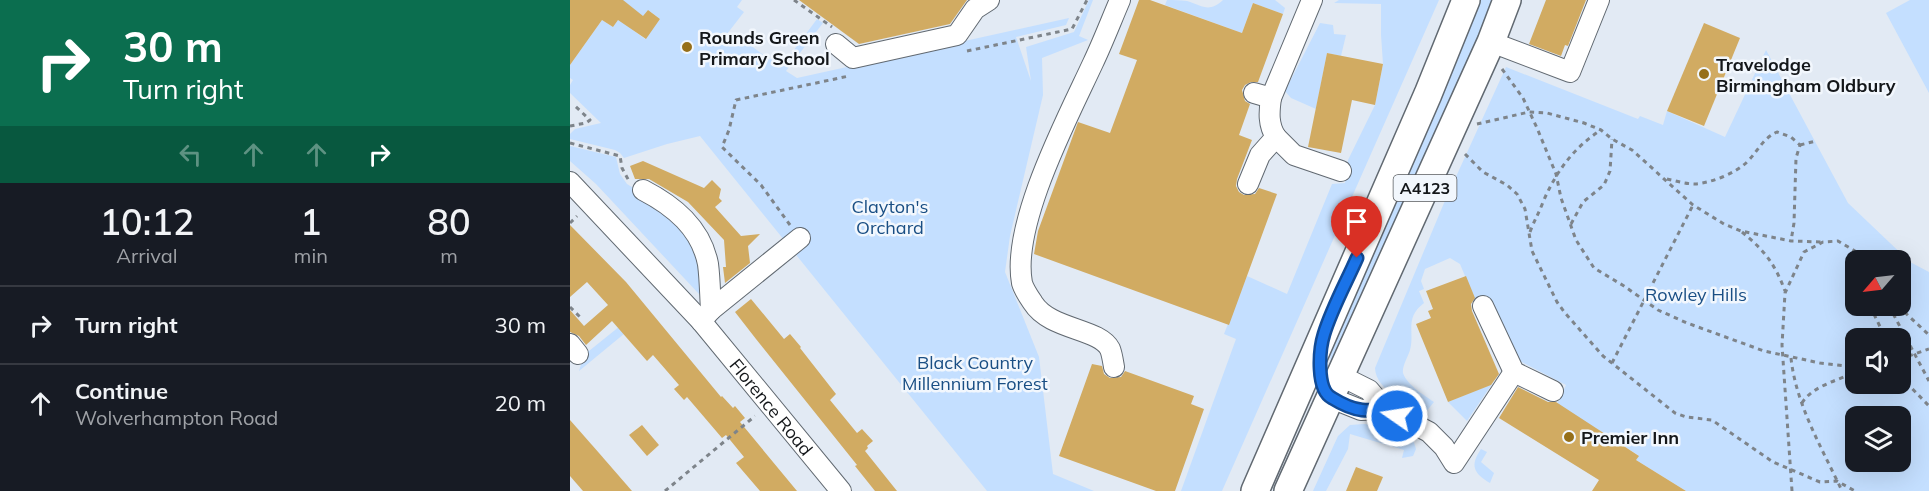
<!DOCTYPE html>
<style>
body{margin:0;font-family:Mulish,sans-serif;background:#242831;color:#f1f3f6;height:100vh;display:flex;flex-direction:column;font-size:22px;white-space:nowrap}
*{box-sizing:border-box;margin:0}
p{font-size:20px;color:#9ea1a6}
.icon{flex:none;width:33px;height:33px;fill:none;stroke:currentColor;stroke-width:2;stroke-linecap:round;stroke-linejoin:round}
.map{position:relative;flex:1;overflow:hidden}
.panel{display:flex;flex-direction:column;background:#171b24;width:570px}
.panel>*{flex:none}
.top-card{background:#0b6e4f;color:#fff;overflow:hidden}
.needle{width:39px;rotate:242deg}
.tools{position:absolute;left:1275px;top:250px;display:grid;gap:12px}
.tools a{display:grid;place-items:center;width:66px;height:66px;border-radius:12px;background:#171b24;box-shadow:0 6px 24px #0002;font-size:30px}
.pin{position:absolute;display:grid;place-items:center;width:51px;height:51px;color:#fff;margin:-62px -26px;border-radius:50% 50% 50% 0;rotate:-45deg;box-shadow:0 0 6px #0007}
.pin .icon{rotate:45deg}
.me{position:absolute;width:66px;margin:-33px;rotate:283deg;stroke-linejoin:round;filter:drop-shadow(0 0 4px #0008)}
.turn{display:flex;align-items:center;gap:21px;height:126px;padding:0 24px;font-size:27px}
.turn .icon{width:78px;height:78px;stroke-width:2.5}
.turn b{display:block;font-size:42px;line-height:51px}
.lanes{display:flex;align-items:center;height:57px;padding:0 24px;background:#0003;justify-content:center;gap:30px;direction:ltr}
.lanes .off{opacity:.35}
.eta{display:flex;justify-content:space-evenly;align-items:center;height:102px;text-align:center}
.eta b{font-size:36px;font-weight:600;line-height:42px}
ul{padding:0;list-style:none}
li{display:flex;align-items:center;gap:18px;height:78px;padding:0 24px;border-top:2px solid #363941}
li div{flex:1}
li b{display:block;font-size:22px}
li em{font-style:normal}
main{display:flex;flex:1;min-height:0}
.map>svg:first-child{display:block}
</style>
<main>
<section class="panel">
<div class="top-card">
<div class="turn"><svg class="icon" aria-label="right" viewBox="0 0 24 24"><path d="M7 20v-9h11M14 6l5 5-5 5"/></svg><div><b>30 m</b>Turn right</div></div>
<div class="lanes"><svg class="icon off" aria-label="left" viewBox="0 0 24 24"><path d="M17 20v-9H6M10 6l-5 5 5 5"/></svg><svg class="icon off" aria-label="ahead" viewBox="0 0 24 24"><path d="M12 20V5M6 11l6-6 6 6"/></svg><svg class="icon off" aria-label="ahead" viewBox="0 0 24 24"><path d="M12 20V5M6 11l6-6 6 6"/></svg><svg class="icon" aria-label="right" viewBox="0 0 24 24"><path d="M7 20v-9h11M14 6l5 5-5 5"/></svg></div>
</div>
<div class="eta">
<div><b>10:12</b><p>Arrival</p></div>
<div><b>1</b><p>min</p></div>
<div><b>80</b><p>m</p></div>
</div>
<ul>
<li><svg class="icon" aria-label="right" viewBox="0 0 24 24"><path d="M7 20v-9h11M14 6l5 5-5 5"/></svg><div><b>Turn right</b></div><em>30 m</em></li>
<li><svg class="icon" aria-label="ahead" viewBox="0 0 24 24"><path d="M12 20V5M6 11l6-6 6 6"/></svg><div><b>Continue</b><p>Wolverhampton Road</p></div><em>20 m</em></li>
</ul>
</section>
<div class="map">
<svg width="1359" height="491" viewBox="0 0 1359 491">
<rect width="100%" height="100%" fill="#e2eaf4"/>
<g fill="#c4dfff" fill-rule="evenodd">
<path d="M46,0H172L167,7L174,12L157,34L167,35L200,60L208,50L218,58L247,19L253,23L216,71L227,78L499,18L496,25L446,37L461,81L456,47L504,32L519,0H523L509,36L518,40L472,58L473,95L440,236L435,272L469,357L483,474L524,491H417L130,136L97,144L54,158L50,153L45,150L0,139V134L5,129L31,123L0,93V85L3,80L0,78V65L32,20L43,27L56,8ZM78,10L90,19L75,39L63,30Z"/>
<path d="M597,0C604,0 611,0 617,1C633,6 639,13 653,0H705L715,8L713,14L683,3L672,33L595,5Z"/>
<path d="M769,0H869L652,491H611L666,339L654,334L677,276L717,294L762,184L775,183L778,160L805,105L813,64L811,35V4L764,3Z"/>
<path d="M909,0H927L762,372L760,354L764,333L833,190Z"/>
<path d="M1340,0H1359V93L1316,13Z"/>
<path d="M750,23L763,25L764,34L776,35L771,56L757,53L746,109L721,98L715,91Z"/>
<path d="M1196,50L1278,203L1340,262L1359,272V491H1116L1066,460L1068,455L987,404L996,385L948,360L920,299L907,305L890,264L880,258L855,269L851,281L854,289L849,291L854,303C834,318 845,332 840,350C838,357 832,366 833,373C837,385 854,395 864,402L855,413C838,403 806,391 805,368L874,203L936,67L1068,119L1070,116L1093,125L1097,111L1155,137ZM1286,261H1330V306H1286ZM1286,339H1330V384H1286ZM1286,417H1330V462H1286Z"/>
<path d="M0,146L46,157L50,174L57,184L89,204L126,244L134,290L129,294L26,184L0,161Z"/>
<path d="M60,318L66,324L9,371L16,348L19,351Z"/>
<path d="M922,384L897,421L878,402Z"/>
<path d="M794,424L812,426L842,436L846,449L843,456L832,458L834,450L780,434L778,449L756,491H743L768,436L780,425Z"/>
<path d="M911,449L917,452L911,462L924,473L920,483C903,473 900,465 911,449Z"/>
</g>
<g fill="#d1ab62">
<path d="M0,0H53L73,16L78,10L90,19L76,39L48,20L43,27L32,20L0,65Z"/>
<path d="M229,0H397L380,24L289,44Z"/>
<path d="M569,0H580L672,33L683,3L713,14L688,82H681L675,85L672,90L675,101L680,104L669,135L682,140L667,179L666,186L669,192L674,195L685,194L689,188L707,194L659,325L464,254L468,231L508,122L540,133L567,60L549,54Z"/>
<path d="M976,0H1016L998,46L995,45L991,56L959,44Z"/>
<path d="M1134,23L1170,38L1134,126L1097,111Z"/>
<path d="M757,53L813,64L805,105L782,100L771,153L738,147Z"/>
<path d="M73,161L134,188L142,180L151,189L149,198L152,201L145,207L171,236L190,234L178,246L180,263L155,283L153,267H156L154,240L118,202L79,179H65L60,166Z"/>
<path d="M0,225L56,282L151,397L152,396L163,408L165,406L175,418L170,422L227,491H190L166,463L174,457L156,435L152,438L117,397L114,400L104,389L109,385L83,355L77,361L42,321L16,345L9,336L0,332V310L14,326L38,305L17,282L0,297Z"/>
<path d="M896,276L905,298L901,304L902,311L929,374L921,385L878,402L846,324L861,318L858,311L863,309L856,291Z"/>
<path d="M181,299L214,339L220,334L231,347L230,348L266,394L260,400L287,433L292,429L303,441L297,446L298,448L295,451L327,491H305L285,466L287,465L186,339L165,312Z"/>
<path d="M522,364L532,366L534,374L540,378L551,377L555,371L624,396L621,404L634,409L605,491H586L489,456Z"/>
<path d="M948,387L978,402H986L1069,456L1066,460L1116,491H1022L1029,480L929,418Z"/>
<path d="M0,420L29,453L62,491H13L0,476Z"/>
<path d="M72,425L89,445L77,456L59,435Z"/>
<path d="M786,467L813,477L807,491H776Z"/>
</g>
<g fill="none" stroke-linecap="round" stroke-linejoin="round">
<defs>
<g id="minor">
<path d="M921,42L1000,72L1029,0"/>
<path d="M266,44L283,58L387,35L405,9L419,0"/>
<path d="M684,93L701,98C699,112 698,125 706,137"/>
<path d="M701,98L742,0"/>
<path id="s1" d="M0,182L131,321L271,491"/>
<path d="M678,184L690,155L706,137L724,155L771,171"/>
<path d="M73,190C104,206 131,228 138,264C140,279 140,295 141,310L131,321"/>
<path d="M913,306L944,372L983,391"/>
<path d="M141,310L230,238"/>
<path d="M0,344L8,354"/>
<path d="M544,367C543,361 542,354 540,349C529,328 480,330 463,303C459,297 454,290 452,283C441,224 498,117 523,63C533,42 541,21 550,0"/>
<path d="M771,376L799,390L815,409L859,432L874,447L884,463L944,372"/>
<path d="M761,398L791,410L815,409"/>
</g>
<g id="highway">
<path d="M685,491L858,94L896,0"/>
<path d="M718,491L921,42L937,0"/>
</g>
</defs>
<use href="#minor" stroke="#616971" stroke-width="22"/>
<use href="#highway" stroke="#616971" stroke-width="30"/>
<g stroke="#7e848a" stroke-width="3" stroke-dasharray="4.5 4.5" stroke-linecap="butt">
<path d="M224,0L262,27"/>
<path d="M397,51L502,29L517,0"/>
<path d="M932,69L953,98L967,128L986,174L991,198L1006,240L1024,268L1054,286L1088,310L1117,323L1194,351L1250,363L1286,367"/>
<path d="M907,124L959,112L977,113L1014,123L1031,130L1042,139L1062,150L1123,205L1154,224L1171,231L1221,241L1253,242"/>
<path d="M0,126L16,123L20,120L4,105"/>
<path d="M0,143L50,156L52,168L59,181"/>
<path d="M1230,145L1246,141"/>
<path d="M895,154L913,172L937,185L947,194L955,209L962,251L987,302L995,313L1033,356L1105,413L1116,417L1142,420L1203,462L1250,482L1267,481L1285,491"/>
<path d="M1097,179C1106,181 1116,184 1125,184C1141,183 1166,173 1177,162C1189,150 1192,139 1207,132L1221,137L1230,145L1226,158L1224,223L1221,241"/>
<path d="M0,223L7,216"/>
<path d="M1001,224L1013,202L1034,185L1040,171L1042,139"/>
<path d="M220,225L191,185L152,147L159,130L166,100L279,76"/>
<path d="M960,232C964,221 969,213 973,202C986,172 1003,148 1031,130"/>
<path d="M1172,232C1195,251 1205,264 1215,291"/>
<path d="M1300,306L1316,339"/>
<path d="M1319,306L1359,381"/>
<path d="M1328,306L1359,335"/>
<path d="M0,307L11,318"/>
<path d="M1221,358C1226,405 1252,448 1272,491"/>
<path d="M1330,359L1359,349"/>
<path d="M1042,363L1123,205"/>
<path d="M1330,376L1359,406"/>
<path d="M1232,403C1242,386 1269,380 1286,372"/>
<path d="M95,491L185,416"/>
<path d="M1222,491L1212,345L1215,293L1234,252L1253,242L1268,241L1285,251L1294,261"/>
</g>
<use href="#minor" stroke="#fff" stroke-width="20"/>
<use href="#highway" stroke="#fff" stroke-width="27"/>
</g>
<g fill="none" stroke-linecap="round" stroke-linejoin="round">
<defs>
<path id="route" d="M787,258C776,283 762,308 754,334C749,350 746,390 762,398C770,403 783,409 792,410C810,412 809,405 827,416"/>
</defs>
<use href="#route" stroke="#114b97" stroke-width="15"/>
<use href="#route" stroke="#1a73e8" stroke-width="10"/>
</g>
<g fill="#966f19" stroke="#f2f7fd" stroke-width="2">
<circle cx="117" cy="47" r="6"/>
<circle cx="1134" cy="74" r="6"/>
<circle cx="999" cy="437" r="6"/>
</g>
<g text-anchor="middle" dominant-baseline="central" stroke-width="5" stroke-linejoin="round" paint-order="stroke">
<rect fill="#f2f7fd" stroke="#575a5e" stroke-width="1.5" x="823.5" y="175" width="63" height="26" rx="4.5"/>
<g font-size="16" font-weight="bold" fill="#14171a">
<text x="855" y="188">A4123</text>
</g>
<g font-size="18" font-weight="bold" fill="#14171a" stroke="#f2f7fd" text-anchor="start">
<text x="129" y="37">Rounds Green<tspan x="129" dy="21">Primary School</tspan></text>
<text x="1146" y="64">Travelodge<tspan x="1146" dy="21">Birmingham Oldbury</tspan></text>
<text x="1011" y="437">Premier Inn</text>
</g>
<g font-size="18" fill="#194e84" stroke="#f2f7fd">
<text x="320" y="206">Clayton's<tspan x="320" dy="21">Orchard</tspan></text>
<text x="1126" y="294">Rowley Hills</text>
<text x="405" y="362">Black Country<tspan x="405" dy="21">Millennium Forest</tspan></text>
</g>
<g font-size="18" fill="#14171a" stroke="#f2f7fd">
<text stroke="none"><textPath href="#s1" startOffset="302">Florence Road</textPath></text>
</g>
</g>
</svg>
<div class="tools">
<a><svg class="needle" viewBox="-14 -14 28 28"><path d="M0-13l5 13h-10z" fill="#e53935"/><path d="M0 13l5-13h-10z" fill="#9ea1a6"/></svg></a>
<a><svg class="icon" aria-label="sound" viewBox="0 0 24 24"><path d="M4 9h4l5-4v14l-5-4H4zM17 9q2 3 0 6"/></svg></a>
<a><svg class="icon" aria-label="layers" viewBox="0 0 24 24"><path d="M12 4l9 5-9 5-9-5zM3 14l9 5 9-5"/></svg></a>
</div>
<div class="pin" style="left:787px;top:258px;background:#d93025"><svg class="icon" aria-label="arrive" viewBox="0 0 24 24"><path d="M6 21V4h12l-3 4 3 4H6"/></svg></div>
<svg class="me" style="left:827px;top:416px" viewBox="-20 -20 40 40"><circle r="17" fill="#1a73e8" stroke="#fff" stroke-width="3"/><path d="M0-11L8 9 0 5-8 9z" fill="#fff"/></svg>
</div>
</main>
